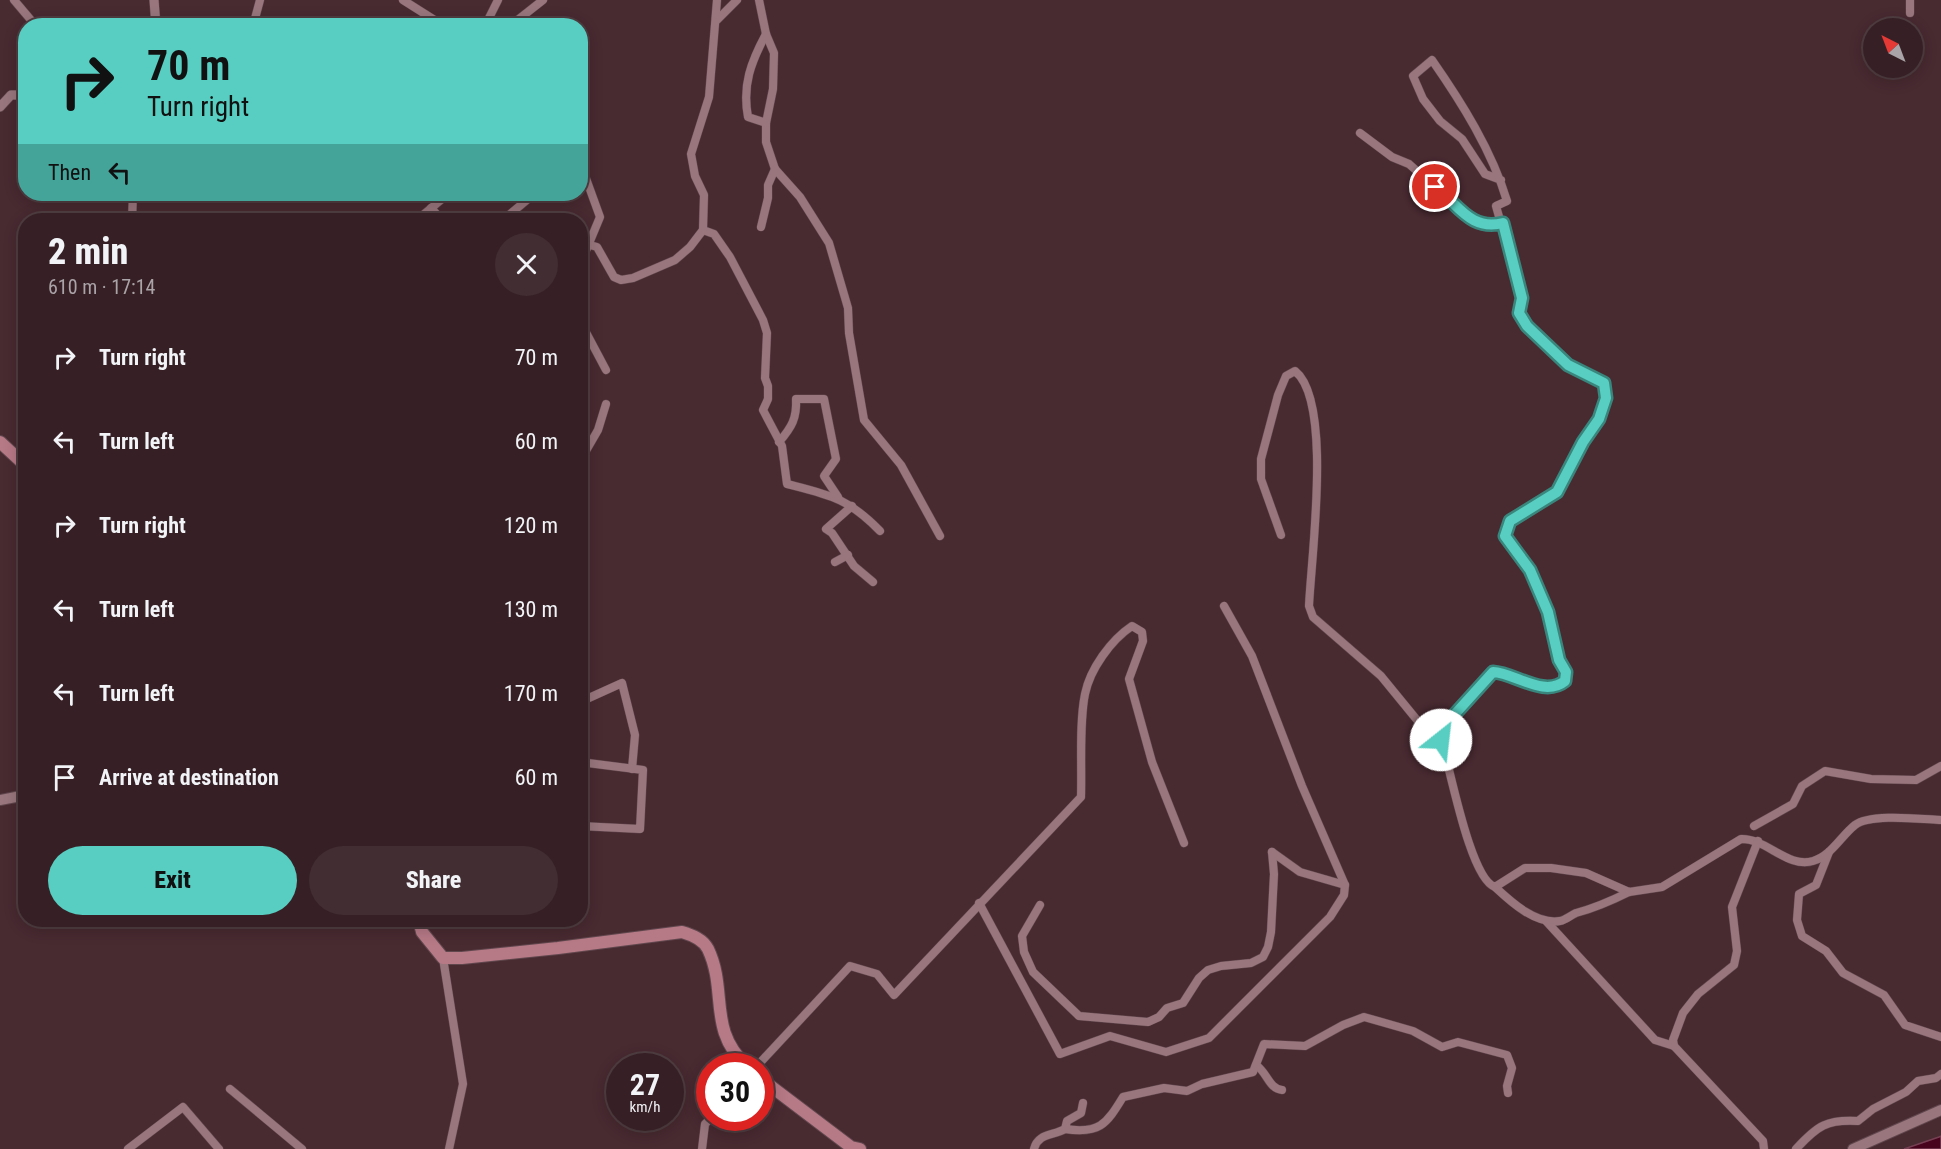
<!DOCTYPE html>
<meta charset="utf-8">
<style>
body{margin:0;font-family:"Roboto Condensed",sans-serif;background:#412d32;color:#f1f3f6;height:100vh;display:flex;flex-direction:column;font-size:22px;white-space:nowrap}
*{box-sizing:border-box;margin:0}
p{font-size:20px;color:#aaa3a7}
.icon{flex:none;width:33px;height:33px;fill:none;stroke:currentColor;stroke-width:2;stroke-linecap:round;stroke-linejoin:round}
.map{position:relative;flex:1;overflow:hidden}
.details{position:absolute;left:18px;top:213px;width:570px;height:714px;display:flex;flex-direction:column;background:#362025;border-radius:24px;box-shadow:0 3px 15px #0003,0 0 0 2px #503e42}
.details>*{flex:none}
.guide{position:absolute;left:18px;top:18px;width:570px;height:183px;border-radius:24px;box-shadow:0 3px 15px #0003,0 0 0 2px #503e42;background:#57cec1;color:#111;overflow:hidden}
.needle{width:39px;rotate:318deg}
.tools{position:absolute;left:1863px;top:18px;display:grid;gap:12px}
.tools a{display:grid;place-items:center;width:60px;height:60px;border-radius:50%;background:#362025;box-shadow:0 3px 15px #0003,0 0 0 2px #503e42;font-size:30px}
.speed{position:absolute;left:606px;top:1053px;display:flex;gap:12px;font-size:30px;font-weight:700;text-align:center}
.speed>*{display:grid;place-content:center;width:78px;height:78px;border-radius:50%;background:#362025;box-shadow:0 3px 15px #0003,0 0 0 2px #503e42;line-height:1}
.speed small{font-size:15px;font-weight:400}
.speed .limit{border:9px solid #d22;background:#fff;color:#111}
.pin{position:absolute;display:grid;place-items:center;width:51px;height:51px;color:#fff;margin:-26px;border:3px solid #fff;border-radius:50%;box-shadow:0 2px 6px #0007}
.me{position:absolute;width:66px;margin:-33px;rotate:29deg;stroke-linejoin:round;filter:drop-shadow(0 0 4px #0008)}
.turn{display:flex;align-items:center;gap:21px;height:126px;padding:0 30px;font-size:27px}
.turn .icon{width:78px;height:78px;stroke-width:2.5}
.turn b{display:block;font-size:42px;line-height:51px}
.then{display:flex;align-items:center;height:57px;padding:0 30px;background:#0003;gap:12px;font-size:22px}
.round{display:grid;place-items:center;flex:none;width:63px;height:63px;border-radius:32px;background:#412d32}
.overview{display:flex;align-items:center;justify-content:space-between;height:102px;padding:0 30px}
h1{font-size:36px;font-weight:800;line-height:45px}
.action{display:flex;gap:12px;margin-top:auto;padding:12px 30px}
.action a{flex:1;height:69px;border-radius:36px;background:#57cec1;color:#111;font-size:24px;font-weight:800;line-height:69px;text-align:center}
.action a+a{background:#412d32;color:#f1f3f6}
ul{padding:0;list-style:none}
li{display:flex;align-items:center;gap:18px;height:84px;padding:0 30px}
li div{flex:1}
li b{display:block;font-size:22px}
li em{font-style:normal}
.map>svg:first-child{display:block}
</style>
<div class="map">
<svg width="1941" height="1149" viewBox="0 0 1941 1149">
<rect width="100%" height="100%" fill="#482a31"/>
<path fill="#47021c" stroke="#764053" stroke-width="1.5" d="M1941,1136V1149H1904L1939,1137Z"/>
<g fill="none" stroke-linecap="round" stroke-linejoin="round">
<defs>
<g id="minor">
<path d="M14,0L36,26"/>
<path d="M403,0L444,26"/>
<path d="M759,0L766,34L774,53L773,89L766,123V142L775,169L800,197L829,243L848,308L849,333L864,420L901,465L940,536"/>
<path d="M1910,13V0"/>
<path d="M717,20L737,0"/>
<path d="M253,26L260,0"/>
<path d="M485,26L498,0"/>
<path d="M510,26L543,0"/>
<path d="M766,34C751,62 742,85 748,117L766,123"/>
<path d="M1360,133L1392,157L1409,164L1472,220L1488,227L1503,223"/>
<path d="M580,162L600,217L580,265"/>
<path d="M1501,180L1485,174L1462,139L1440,121L1423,99L1413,76L1432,60C1462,103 1492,151 1507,201L1496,206L1522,298L1519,313L1527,326L1568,365L1604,383L1606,398L1599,419L1583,442L1557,492L1510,521L1505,536L1530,570L1548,612L1559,660L1566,672L1565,681C1544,698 1515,673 1493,672L1454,714L1441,739C1450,767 1470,879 1495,887L1525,868H1551L1586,873L1629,892L1662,887L1741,839C1766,838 1788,869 1813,861C1831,856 1841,836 1855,825C1870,813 1921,819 1941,820"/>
<path d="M112,194L133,196"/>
<path d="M431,208L442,220"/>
<path d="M132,220L133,194"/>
<path d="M417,220L448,194"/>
<path d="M503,220L534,194"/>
<path d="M761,227L768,198V185L775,169"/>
<path d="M703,230L714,234L730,257L763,320L767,333L765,378L768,386V399L763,410L782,446L787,484C830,495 848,498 880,531"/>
<path d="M590,245L597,247L614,277L621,280L633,278L675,260L690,247L703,230L704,195L695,176L691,154L709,97L717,0"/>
<path d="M580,321L606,370"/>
<path d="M779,442C792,427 797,418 796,399H824L836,459L824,476L838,497"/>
<path d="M580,461L598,430L606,404"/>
<path d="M852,506L826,529L832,533L854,566L873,582"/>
<path d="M1281,535L1261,479V459L1278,395L1286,376L1295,371C1333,401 1311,558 1309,606L1313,617L1381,676L1426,731L1441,739"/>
<path d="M835,562L848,555"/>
<path d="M580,702L622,683L635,735L632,769"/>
<path d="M580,762L643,770L640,829L580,826"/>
<path d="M1754,826L1793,804L1802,786L1825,771L1871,779L1916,780L1941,766"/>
<path d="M1758,841L1732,907L1737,951L1734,965L1698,994L1683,1013L1673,1040L1674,1046L1763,1141L1764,1149"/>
<path d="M1272,852L1300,872L1345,885"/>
<path d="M1829,852L1816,885L1799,894L1797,920L1802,936L1826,951L1843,973L1884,995L1905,1025L1941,1037"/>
<path d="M1495,887C1511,902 1536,925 1560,921C1566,920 1571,915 1576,913C1595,908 1611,901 1629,892"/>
<path d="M979,903L1060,1054L1110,1036L1166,1052L1209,1038L1330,917L1344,895L1345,885L1302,786L1252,656L1224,606"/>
<path d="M1040,905L1022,936L1024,952L1033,972L1079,1016L1148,1022L1159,1017L1167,1008L1183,1003L1199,978L1208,970L1221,966L1251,963L1263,957L1268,947L1271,932L1274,874L1272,852"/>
<path d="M1546,921L1655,1040L1674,1046"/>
<path d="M443,958L463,1084L449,1149"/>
<path d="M1256,1065C1267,1072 1269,1089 1282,1090"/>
<path d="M757,1066L850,966L877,974L894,995L1081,797C1082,766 1079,723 1085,694C1090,669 1111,640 1132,626L1142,632L1143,641L1129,679L1152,762L1184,843"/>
<path d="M230,1089L302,1149"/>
<path d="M1065,1129C1099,1134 1106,1125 1123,1097L1164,1088L1187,1091L1202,1084L1253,1072L1264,1044L1305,1046L1343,1025L1364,1017L1413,1031L1442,1047L1458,1042L1507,1055L1512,1068L1507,1086L1508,1093"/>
<path d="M128,1149L183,1107L219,1149"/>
<path d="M702,1149L705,1124L711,1118"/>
<path d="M1034,1149C1038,1133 1053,1136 1065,1129L1067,1121L1081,1113L1083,1103"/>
<path d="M1796,1149C1817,1126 1827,1119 1858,1121L1873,1109L1906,1092L1918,1081L1936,1078L1941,1074"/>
</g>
<g id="tertiary">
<path d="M154,0L156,26"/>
<path d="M0,107L11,95H26"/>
</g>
<g id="secondary">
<path d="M0,800L26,795"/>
<path d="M1853,1149L1941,1110"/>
</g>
<g id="primary">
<path d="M0,442L26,466"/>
<path d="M419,920L422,932L443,958H462L558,948L682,932C692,935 703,939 708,949C728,991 707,1030 747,1066"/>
<path d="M760,1078L851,1147L860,1149"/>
</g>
</defs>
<use href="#minor" stroke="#60474d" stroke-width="9"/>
<use href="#tertiary" stroke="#60474d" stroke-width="10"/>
<use href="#secondary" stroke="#60474d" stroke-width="12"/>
<use href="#primary" stroke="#60474d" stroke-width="14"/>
<use href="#minor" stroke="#99767d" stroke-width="8"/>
<use href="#tertiary" stroke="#99767d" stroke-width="9"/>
<use href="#secondary" stroke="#99767d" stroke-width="10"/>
<use href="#primary" stroke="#b67986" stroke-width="12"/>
</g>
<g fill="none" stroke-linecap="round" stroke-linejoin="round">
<defs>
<path id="route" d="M1435,187C1459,205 1470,231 1503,223L1522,298L1519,313L1527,326L1568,365L1604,383L1606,398L1599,419L1583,442L1557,492L1510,521L1505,536L1530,570L1548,612L1559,660L1566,672L1565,681C1544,698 1515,673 1493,672L1455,714L1441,740"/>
</defs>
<use href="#route" stroke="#39867d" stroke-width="15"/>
<use href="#route" stroke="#57cec1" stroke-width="10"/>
</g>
</svg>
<div class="tools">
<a><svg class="needle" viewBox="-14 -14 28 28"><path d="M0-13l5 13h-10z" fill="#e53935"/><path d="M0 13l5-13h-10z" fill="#aaa3a7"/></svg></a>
</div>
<div class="speed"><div>27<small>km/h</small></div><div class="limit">30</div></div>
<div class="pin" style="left:1435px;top:187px;background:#d93025"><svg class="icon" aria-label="arrive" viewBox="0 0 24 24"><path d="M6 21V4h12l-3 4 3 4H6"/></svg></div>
<svg class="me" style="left:1441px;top:740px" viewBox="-20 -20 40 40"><circle r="19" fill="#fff"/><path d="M0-13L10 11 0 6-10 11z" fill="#57cec1"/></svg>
<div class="guide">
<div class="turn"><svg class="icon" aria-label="right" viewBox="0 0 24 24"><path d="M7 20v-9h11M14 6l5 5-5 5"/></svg><div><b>70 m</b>Turn right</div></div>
<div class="then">Then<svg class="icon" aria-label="left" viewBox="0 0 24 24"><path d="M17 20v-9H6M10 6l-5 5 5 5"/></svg></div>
</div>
<section class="details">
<div class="overview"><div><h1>2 min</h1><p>610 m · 17:14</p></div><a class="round"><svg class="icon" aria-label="close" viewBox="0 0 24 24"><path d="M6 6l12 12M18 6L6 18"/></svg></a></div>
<ul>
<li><svg class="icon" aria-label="right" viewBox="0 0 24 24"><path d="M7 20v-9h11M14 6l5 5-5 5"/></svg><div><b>Turn right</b></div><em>70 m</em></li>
<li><svg class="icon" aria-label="left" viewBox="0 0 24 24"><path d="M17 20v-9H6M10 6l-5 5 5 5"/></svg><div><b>Turn left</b></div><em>60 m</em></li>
<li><svg class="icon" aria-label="right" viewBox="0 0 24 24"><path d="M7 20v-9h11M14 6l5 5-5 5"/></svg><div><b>Turn right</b></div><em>120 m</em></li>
<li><svg class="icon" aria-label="left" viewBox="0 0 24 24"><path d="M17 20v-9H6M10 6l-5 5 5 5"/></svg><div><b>Turn left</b></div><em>130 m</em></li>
<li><svg class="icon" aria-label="left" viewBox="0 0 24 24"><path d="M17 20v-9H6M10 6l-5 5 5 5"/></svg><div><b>Turn left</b></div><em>170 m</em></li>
<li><svg class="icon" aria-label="arrive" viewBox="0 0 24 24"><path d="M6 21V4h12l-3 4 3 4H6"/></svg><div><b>Arrive at destination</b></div><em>60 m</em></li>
</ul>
<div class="action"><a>Exit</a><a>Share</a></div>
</section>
</div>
